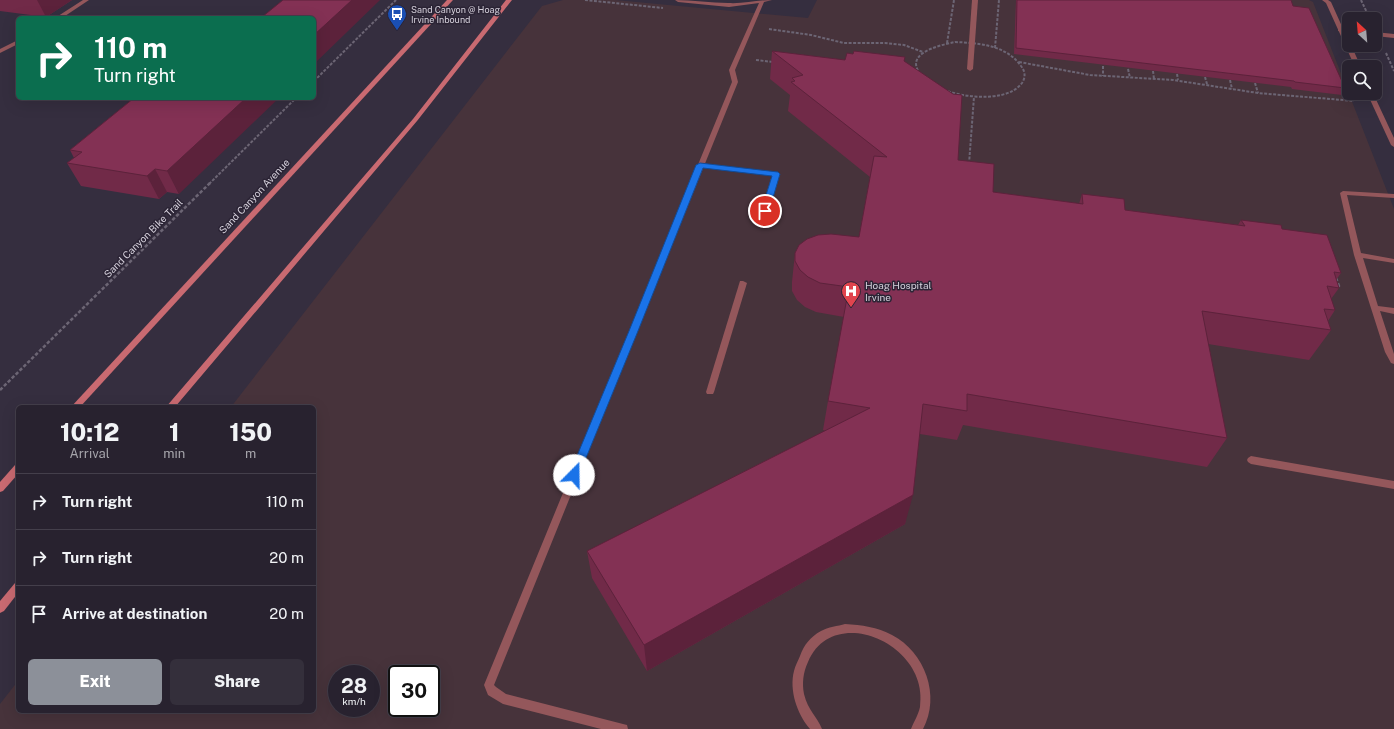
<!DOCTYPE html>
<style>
body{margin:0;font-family:"Public Sans",sans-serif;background:#342f3b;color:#f1f3f6;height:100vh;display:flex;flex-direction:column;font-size:15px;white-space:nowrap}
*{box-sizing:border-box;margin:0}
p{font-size:13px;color:#a5a4aa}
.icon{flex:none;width:22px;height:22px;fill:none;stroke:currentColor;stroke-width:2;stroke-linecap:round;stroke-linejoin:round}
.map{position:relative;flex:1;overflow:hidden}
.sheet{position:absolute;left:16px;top:405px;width:300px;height:308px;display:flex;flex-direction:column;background:#28222f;border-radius:6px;box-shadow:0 4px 16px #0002,0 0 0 1px #443f4b}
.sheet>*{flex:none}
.banner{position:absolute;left:16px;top:16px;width:300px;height:84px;border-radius:6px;box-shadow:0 4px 16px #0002,0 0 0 1px #443f4b;background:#0b6e4f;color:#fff;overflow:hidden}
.needle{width:26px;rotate:334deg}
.fabs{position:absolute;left:1342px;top:12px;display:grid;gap:8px}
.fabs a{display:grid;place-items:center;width:40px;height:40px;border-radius:6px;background:#28222f;box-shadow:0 4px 16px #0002,0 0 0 1px #443f4b;font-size:20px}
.speed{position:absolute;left:328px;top:665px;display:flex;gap:8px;font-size:20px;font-weight:700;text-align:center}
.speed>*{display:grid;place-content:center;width:52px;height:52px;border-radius:50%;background:#28222f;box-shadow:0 4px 16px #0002,0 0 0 1px #443f4b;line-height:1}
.speed small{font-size:10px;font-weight:400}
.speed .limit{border:2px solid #111;border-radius:6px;background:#fff;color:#111}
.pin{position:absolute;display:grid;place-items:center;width:34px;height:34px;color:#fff;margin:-17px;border:2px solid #fff;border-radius:50%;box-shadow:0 1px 4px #0007}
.me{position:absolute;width:44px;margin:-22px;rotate:22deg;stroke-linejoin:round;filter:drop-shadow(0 0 3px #0008)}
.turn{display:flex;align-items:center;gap:14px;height:84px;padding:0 12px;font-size:18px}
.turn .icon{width:52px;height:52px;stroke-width:2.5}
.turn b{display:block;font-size:28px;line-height:34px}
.eta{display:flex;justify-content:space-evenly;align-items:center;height:68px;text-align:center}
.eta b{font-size:24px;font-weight:800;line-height:28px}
.cta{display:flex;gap:8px;margin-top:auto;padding:8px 12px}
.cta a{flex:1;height:46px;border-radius:6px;background:#8c9099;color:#fff;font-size:16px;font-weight:800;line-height:46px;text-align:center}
.cta a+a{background:#342f3b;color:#f1f3f6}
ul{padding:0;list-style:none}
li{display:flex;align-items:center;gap:12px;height:56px;padding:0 12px;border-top:1px solid #443f4b}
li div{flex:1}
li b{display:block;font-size:15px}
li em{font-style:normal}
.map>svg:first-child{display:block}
</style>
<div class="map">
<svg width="1394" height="729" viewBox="0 0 1394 729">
<rect width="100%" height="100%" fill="#352e3f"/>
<path fill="#47333b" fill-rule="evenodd" d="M563,0H615L808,18L817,0H1309L1313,2L1394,209V729H0V704L18,681V711H314V407H231L542,6ZM337,674H371V708H337ZM397,674H431V708H397Z"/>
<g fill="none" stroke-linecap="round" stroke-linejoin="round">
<g stroke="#6c6574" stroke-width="2" stroke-dasharray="3 1.5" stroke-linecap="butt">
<path d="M585,0L663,8"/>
<path d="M1361,0L1370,19"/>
<path d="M769,29L811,35L844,43H885L904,45L923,52"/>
<path d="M955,42C979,43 1006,45 1021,66C1025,71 1026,77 1022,83C1005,106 945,97 926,80C898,55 936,46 955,42Z"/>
<path d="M947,43L954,0"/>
<path d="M995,48L999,0"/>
<path d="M1386,53L1394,71"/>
<path d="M756,60L773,62"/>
<path d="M1019,62L1090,75L1173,80L1258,93L1354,101"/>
<path d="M1103,66V76"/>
<path d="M1128,69L1130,78"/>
<path d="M1153,71L1154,79"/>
<path d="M1177,74L1178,80"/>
<path d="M1205,77L1207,84"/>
<path d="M1230,80L1232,89"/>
<path d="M314,81L396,0"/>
<path d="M1255,83L1258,93"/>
<path d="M969,164L974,97"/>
<path d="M209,184L296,98"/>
</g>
<g stroke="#6c6574" stroke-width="2.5" stroke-dasharray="3.5 2" stroke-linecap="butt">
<path d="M1336,278L1339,286L1336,285"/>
<path d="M0,390L210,183"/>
</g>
<g fill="#94575b" fill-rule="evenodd">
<path d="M972,0H978L973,69L970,71L967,69Z"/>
<path d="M1340,28L1349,29V33L1338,31V29Z"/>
<path d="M1375,32L1394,34V38L1375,36Z"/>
<path d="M700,163L778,173L779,174L763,226H759L758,224L772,175L698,166V164Z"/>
<path d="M1343,191L1394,194V198L1347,195L1361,253L1394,259V263L1363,258L1378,306L1394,308V314L1380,311L1394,354V364L1391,363L1385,352L1354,255L1340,193Z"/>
<path d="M740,281H743L747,283L714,392L713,394H707L706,392Z"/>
<path d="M1251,456L1394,481V489L1251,464L1248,462L1247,460L1248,458Z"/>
</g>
<g fill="#94575b" fill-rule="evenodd">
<path d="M83,0H89L62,18H55Z"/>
<path d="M675,0C693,0 711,3 728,3C743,4 757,0 772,0L764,2L735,70L738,82L494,685L496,687L506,694L623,724L627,725L628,729H601L503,704L488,695L484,685L732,82L729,70L759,3L729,7L678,2Z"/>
<path d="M1322,0H1328L1331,2L1349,42V45H1351L1361,67H1355L1326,3Z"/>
<path d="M18,40V44L0,53V49Z"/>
<path d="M1367,93H1373L1394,138V147L1391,145Z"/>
<path d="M845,624C862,625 877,627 892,635C925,652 941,696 923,729H911C914,721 918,716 920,707C930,644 833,602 808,662C803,673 802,683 804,694C808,711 817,716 822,729H810C797,714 789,690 794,671C795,666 798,661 800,656C804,645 810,637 821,631C828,627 838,626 845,624Z"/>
</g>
<g fill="#c96a71" fill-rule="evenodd">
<path d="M447,0H453L80,407H71Z"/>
<path d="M506,0H512L417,121L175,407H166L413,119Z"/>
<path d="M18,464V474L3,491L0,492V482L15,465Z"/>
<path d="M18,582V593L4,611L0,613V601L15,583Z"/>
</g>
</g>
<g fill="#712a48">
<path d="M0,0H72L46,17L0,11Z"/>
<path d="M1016,0H1291L1293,6L1345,88L1342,95L1292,89L1291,87L1014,54Z"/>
<path d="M772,51L845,60L904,61L958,160L993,192L1079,204L1082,194L1125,210L1238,225L1241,220L1282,229L1341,273L1336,280L1339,288L1331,299L1335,310L1328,321L1331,330L1309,360L1208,344L1227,438L1207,467L963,425L957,440L920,434L905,524L647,671L592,578L587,551L826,431L823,430L828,401L844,317L816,312L805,307L797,300L792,291V282L795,253L859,237L870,177L788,111L790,95L770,79Z"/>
<path d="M134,98L179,194L167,192L159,199L81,186L67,163L74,158L70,150Z"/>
</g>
<g fill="#5c223b">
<path d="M37,0H72L46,17Z"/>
<path d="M352,0H380L314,64V35Z"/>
<path d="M246,98H279L179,194L167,171Z"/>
<path d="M155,169L167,192L159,199L147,176Z"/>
<path d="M913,495L905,524L647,671L644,645Z"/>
</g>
<g fill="#833154" stroke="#5c223b">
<path d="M283,0H352L314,35V18H246L249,16L262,17Z"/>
<path d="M1017,0H1291L1293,6L1309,8L1345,88L1295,82L1294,81L1016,48Z"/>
<path d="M772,51L845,60L847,53L853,54L854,51L905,57L904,61L953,94L962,95L958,160L994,164L993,192L1083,204L1082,194L1124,199L1125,210L1245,226L1241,220L1281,225L1282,229L1327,235L1341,273L1334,272L1339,288L1327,286L1335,310L1324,309L1331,330L1202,311L1227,438L967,394V411L923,404L913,495L644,645L587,551L870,408L828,401L849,287L820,283L808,277L800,270L795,261V253L799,245L807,239L818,235L831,234L859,237L874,156L887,157L791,82L795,81L792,78L803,75Z"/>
<path d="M134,98H246L167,171L155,169L147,176L67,163L82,152L70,150Z"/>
</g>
<path fill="#1a73e8" stroke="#114b97" d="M700,163L778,172L780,174L769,211L765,214L761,211L772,176L703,168L638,331L579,475L577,478L574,479L570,478L569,475L629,331L696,165Z"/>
<defs>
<symbol id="bus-pin" viewBox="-11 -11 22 30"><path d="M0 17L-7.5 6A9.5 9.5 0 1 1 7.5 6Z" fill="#1a4fb4" stroke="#2b2435"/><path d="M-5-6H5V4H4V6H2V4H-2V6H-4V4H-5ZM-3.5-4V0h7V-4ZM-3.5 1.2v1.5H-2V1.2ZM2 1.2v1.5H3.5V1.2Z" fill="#fff"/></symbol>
<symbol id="hospital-pin" viewBox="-11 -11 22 30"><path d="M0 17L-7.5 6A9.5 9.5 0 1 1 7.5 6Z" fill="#e0444e" stroke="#2b2435"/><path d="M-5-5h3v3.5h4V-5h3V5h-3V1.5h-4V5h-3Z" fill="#fff"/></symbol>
</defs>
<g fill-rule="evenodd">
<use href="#bus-pin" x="386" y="3" width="22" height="30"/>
<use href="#hospital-pin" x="840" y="280" width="22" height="30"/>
</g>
<g text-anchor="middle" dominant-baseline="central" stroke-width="3" stroke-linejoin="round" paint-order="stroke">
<g font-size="9" fill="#d6d1dc" stroke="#2b2435" text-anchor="start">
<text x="411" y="9">Sand Canyon @ Hoag<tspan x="411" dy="10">Irvine Inbound</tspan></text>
</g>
<g font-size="10" fill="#d6d1dc" stroke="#2b2435">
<text transform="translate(254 196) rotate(-47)">Sand Canyon Avenue</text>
<text transform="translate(143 238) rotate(-45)">Sand Canyon Bike Trail</text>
</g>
<g font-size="10" fill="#d6d1dc" stroke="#2b2435" text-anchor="start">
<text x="865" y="285">Hoag Hospital<tspan x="865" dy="12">Irvine</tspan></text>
</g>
</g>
</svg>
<div class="fabs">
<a><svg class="needle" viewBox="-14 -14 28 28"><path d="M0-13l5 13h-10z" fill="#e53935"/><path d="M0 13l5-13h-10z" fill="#a5a4aa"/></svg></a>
<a><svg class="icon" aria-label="search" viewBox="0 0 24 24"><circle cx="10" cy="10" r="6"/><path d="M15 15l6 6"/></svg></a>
</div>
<div class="speed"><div>28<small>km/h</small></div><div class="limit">30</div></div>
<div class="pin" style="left:765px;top:211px;background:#d93025"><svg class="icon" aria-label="arrive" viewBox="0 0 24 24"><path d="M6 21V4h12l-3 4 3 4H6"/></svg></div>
<svg class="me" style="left:574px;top:475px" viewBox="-20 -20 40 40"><circle r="19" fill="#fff"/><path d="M0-13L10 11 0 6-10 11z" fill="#1a73e8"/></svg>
<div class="banner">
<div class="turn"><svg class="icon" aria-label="right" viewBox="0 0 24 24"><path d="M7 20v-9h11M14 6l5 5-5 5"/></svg><div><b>110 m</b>Turn right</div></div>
</div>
<section class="sheet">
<div class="eta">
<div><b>10:12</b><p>Arrival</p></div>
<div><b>1</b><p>min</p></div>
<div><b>150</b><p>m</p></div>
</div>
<ul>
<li><svg class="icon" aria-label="right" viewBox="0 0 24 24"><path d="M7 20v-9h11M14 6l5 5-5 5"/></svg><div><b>Turn right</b></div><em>110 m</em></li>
<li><svg class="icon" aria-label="right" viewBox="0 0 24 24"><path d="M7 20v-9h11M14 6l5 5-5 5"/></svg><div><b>Turn right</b></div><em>20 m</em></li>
<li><svg class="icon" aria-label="arrive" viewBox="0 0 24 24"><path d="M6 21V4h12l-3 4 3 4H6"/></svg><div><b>Arrive at destination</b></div><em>20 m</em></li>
</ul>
<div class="cta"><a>Exit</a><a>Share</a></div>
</section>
</div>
